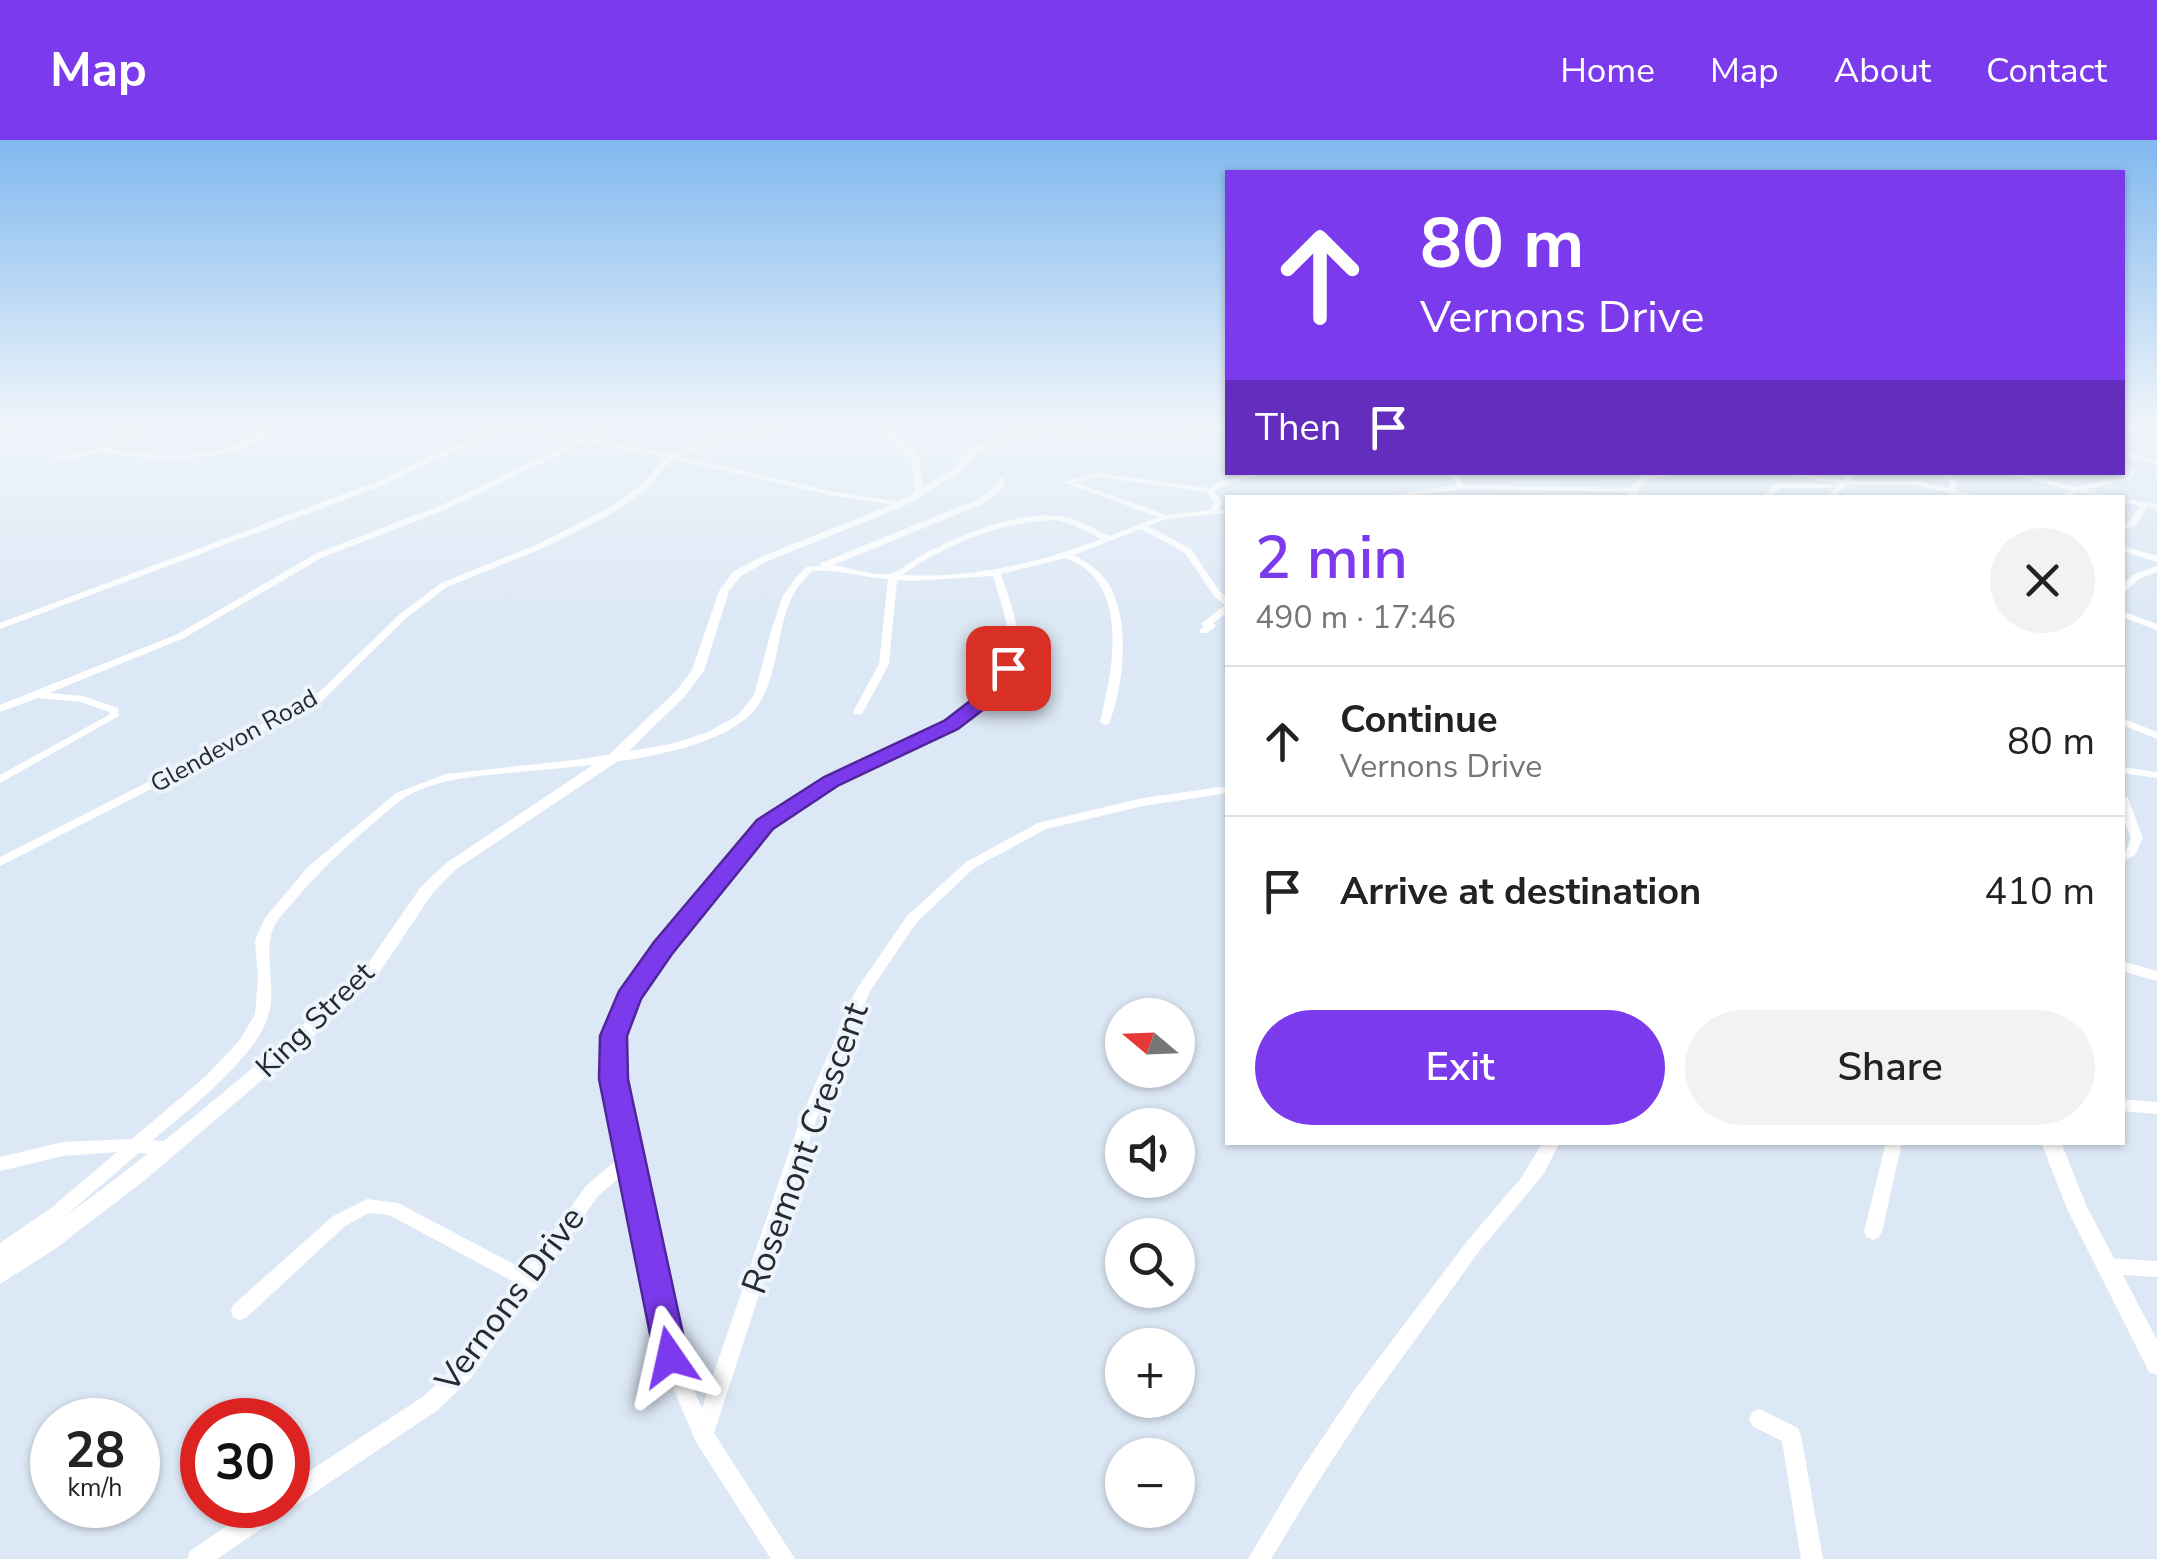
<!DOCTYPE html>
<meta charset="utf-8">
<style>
body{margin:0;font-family:"Nunito Sans",sans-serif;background:#f2f2f2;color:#222;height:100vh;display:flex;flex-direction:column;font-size:38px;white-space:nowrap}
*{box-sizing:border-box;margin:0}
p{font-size:32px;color:#767676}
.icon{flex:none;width:55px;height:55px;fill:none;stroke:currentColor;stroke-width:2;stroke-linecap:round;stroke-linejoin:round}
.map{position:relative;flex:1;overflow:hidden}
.panel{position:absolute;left:1225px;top:355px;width:900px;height:650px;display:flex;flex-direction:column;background:#fff;border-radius:0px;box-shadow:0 2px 8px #0004}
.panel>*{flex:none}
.banner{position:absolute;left:1225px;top:30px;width:900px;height:305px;border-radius:0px;box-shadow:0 2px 8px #0004;background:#7c3aed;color:#fff;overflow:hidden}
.needle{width:65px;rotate:289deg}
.tools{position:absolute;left:1105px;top:858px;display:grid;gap:20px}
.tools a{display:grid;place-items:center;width:90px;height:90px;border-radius:50%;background:#fff;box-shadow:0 2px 8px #0004;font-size:50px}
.speed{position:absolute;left:30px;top:1258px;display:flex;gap:20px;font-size:50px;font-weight:700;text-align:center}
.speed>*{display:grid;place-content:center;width:130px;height:130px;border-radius:50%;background:#fff;box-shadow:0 2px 8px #0004;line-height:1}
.speed small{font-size:25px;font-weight:400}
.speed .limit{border:15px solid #d22;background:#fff;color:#111}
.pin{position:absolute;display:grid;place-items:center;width:85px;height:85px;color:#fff;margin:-42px;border-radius:20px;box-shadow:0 5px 15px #0006}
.me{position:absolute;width:110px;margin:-55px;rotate:349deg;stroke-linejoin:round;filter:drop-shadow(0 0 8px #0008)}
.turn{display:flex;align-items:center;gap:35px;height:210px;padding:0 30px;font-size:45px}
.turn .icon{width:130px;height:130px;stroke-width:2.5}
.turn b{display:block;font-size:70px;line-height:85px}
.then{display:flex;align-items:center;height:95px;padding:0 30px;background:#0003;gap:20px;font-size:38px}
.round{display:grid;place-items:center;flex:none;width:105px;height:105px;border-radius:52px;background:#f2f2f2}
.headline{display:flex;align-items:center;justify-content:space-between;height:170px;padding:0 30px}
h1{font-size:60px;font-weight:600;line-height:75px;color:#7c3aed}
.cta{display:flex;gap:20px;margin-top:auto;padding:20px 30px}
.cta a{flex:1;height:115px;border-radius:60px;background:#7c3aed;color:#fff;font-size:40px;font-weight:600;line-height:115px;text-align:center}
.cta a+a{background:#f2f2f2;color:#222}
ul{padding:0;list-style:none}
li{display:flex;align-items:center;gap:30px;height:150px;padding:0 30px;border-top:2px solid #e0e0e0}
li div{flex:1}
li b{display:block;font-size:38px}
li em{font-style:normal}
header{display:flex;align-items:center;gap:60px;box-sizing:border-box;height:140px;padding:0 50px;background:#7c3aed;color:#fff}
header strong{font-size:48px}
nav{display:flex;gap:55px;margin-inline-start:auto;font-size:35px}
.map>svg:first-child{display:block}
</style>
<header>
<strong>Map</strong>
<nav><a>Home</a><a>Map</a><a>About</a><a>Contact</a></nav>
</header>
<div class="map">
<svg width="2157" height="1419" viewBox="0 0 2157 1419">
<rect width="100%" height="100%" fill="#dce8f5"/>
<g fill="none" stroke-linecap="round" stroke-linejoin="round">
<g fill="#fff" fill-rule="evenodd">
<path d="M39,282H68L0,290V286Z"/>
<path d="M99,282H110L142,294L109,310C163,317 231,323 273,282H280L264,298L245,308L219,315L167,319L98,313L54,322V318L104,307L133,294Z"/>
<path d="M495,282L583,298L616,282H625L591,299L670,314L716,298L807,282H824L717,302L678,316L830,351L901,362L905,364L901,366L830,355L672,319L647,349L611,374L546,407L447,447L406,478L320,563L0,726V717L312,559L400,474L441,443L540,403L605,370L641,345L665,317L585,302L445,370L323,417L184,498L49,553L83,556L118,568L119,576L0,643V635L109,575V572L81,562L38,558L0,572V565L178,494L317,413L439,366L577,301L505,288L379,347L0,489V483L373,343L497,286L494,285Z"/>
<path d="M1010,282H1018L1029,292L1024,293Z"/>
<path d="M2131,282H2143L2157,286V290Z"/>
<path d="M2122,311L2157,321V325L2122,315Z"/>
<path d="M2122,320L2135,331L2130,340L2086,349L2116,358H2101L2078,352L2067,358H2058L2070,350L2002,332H2016L2076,347L2124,336L2127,331L2122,327Z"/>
<path d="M1252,332H1265L1221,347L1214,351L1223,363L1218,370L1228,369V373L1166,379L1148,386L1191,409L1220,452L1228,458V472L1213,483L1216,486L1207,493H1201L1199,491L1204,487L1201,484L1225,465L1214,456L1185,413L1141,389L1074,415C1086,422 1096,428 1105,439C1132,474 1124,545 1109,584L1105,585L1100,582C1111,537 1127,465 1087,430C1081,425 1073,421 1066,418L1001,434C1010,463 1028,501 1012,530C975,601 882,617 817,654C802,663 787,672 773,684C731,720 631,846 621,899C614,939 630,981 639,1019C648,1063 657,1108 666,1153C671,1174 673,1198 681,1219C687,1236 695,1252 702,1268L800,980L856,850L907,776L966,722L1038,683L1143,658L1228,646V653L1143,666L1046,689L974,728L917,782L870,851L816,980L714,1293L795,1419H771L696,1302L660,1217L625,1033L598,1056L539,1140L538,1148L533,1150L471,1238L438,1270L296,1365L286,1367L284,1373L217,1419H187L190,1411L257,1365H288V1345L424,1256L457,1224L516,1143L389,1075L369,1073L345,1086L247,1177L240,1180L233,1177L231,1171L233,1165L333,1076L367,1059L398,1063L525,1130L586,1046L621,1016C613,978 598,935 607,896C613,872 628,850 642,829C675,777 715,724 761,682C779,665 802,652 824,641C884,611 966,593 1002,531C1018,502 1001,465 993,436L913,441L897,440L889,524L862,574H854L853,572L879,524L888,439C861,437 839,429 812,431C804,439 798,446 793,455C773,494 781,551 744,580C694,620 572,627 509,633C476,636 427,640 400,661C363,691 326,723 295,760C289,767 281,775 276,783C261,808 277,844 269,873C258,917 187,971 153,1000L177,1003L179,1008L177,1013L171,1015L139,1013L63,1078L6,1119L0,1121V1103L51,1068L117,1012L63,1016L0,1031V1017L63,1002L132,999L206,936L240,900L255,874L258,838L255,800L265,778L308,727L396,653L446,634L583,619L671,604L708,592L738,575L754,555L772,488L783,456L794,440L806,427L820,426L821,423L979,359L998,343L997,340L1001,338H1004L1006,344L985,363L833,425C848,427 878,438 893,433C904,429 915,418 926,413C962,394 1017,371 1059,376C1076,378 1093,388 1109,396L1158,377L1063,342L1097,333L1210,348L1215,343ZM1097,337L1207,352L1215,363L1210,370L1166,375L1075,342ZM1056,380L1074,385L1101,399C1038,423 971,439 902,435C946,404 1002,381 1056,380Z"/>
<path d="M1449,332H1456L1464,345L1633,348L1637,350L1633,352L1462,349L1397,358H1372L1457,345Z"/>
<path d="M1774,332H1794L1844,340L1843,332H1851L1852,341H1917L1949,348V343L1942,332H1949L1957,343L1956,350L1984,358H1969L1956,354L1952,357H1949L1948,353L1917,345H1847L1832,358H1824L1839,344Z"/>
<path d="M1775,344H1831L1835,346L1831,348H1780L1768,358H1760Z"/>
<path d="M1631,353L1657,356L1660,358L1634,357H1631Z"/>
<path d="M2122,358L2157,365V369L2147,367L2135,386L2122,389V384L2129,382L2140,366L2122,362Z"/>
<path d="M2122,406L2157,416V422L2122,411Z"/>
<path d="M2157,426V432L2139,439L2122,454V445L2133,435Z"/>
<path d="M2122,471L2157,484V490L2122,477Z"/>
<path d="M2122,578L2157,592V599L2122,585Z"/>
<path d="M2122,627L2157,632V638L2122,633Z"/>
<path d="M2122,655L2128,658L2143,698L2135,715L2122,722V712L2126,710L2131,698L2122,675Z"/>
<path d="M2122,821L2157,831V841L2122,831Z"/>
<path d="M2122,959L2157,962V974L2122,971Z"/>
<path d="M1543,1002H1560L1543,1035L1480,1110L1368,1265L1316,1345L1271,1419H1248L1301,1330L1354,1251L1468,1100L1521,1038Z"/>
<path d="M1886,1002H1902L1882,1092L1879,1097L1873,1100L1867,1097L1864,1092Z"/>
<path d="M2106,1118L2157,1121V1137L2106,1134L2100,1132L2097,1126L2100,1120Z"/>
<path d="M1759,1269L1798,1288L1801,1295L1823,1419H1801L1782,1301L1752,1286L1749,1279L1752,1272Z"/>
</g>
<g fill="#fff" fill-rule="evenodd">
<path d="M877,282H885L893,294L918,313L923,347L952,330L973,307L998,295L1040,289L1167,294L1228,284V288L1167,298L1040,293L1000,299L979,311L958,334L904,366L768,421L741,436L729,451L704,531L685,556L621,619L455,730L432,754L381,830L359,854L317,893L145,1040L55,1109L0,1144V1122C123,1039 236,944 347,846L369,822L420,748L445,724L611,613L677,550L692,530L719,451L733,432L760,417L898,362L915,352L911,316L887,298Z"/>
<path d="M1661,332H1684L1647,340L1638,350L1639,358H1630L1628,350L1641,336Z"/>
<path d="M2041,1002H2061L2087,1067L2157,1200V1235L2149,1232L2067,1069Z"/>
</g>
</g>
<linearGradient id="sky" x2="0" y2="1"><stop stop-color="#81b8ef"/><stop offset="0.59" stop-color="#eff5fa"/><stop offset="1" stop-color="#eff5fa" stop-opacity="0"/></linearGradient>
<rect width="2157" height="481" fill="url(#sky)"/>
<path fill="#7c3aed" stroke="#51269a" stroke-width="2.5" d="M1008,522L1017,528L1015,532L984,569L958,589L839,645L773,689L672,814L641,859L627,896L628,939L688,1217L683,1229L670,1233L657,1229L599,939L600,896L619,851L654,802L757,680L824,637L944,581L970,561L1002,524Z"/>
<g text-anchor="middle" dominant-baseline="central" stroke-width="8" stroke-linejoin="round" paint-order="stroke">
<g font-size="25" fill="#272b30" stroke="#edf4fc">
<text transform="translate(234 601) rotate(-29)">Glendevon Road</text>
</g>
<g font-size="30" fill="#272b30" stroke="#edf4fc">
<text transform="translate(315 880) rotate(-44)">King Street</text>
</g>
<g font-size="35" fill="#272b30" stroke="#edf4fc">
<text transform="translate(805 1008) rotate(-70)">Rosemont Crescent</text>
<text transform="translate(510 1159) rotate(-53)">Vernons Drive</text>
</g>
</g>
</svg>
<div class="tools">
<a><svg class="needle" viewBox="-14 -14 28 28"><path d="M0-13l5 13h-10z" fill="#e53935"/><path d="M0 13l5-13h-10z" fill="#767676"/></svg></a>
<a><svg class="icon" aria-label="sound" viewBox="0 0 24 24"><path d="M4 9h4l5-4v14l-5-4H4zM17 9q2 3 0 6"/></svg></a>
<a><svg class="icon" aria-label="search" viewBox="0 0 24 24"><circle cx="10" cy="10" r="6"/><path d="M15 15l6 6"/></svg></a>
<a>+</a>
<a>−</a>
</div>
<div class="speed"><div>28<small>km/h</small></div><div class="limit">30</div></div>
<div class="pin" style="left:1008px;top:528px;background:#d93025"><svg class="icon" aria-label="arrive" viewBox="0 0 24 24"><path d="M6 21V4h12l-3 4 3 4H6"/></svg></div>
<svg class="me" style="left:670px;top:1217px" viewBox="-20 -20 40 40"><path d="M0-17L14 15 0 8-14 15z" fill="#7c3aed" stroke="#fff" stroke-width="4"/></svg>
<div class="banner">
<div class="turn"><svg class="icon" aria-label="ahead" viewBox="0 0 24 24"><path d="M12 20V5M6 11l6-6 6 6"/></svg><div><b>80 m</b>Vernons Drive</div></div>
<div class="then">Then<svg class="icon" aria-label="arrive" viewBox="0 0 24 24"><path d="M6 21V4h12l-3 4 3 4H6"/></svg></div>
</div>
<section class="panel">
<div class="headline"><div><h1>2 min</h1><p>490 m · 17:46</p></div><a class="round"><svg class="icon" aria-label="close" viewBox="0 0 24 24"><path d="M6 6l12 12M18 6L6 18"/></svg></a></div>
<ul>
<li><svg class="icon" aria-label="ahead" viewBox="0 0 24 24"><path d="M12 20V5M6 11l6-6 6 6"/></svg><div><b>Continue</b><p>Vernons Drive</p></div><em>80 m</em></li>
<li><svg class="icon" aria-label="arrive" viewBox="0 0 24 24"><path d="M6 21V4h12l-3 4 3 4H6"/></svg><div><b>Arrive at destination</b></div><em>410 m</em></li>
</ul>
<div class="cta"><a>Exit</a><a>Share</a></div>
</section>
</div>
